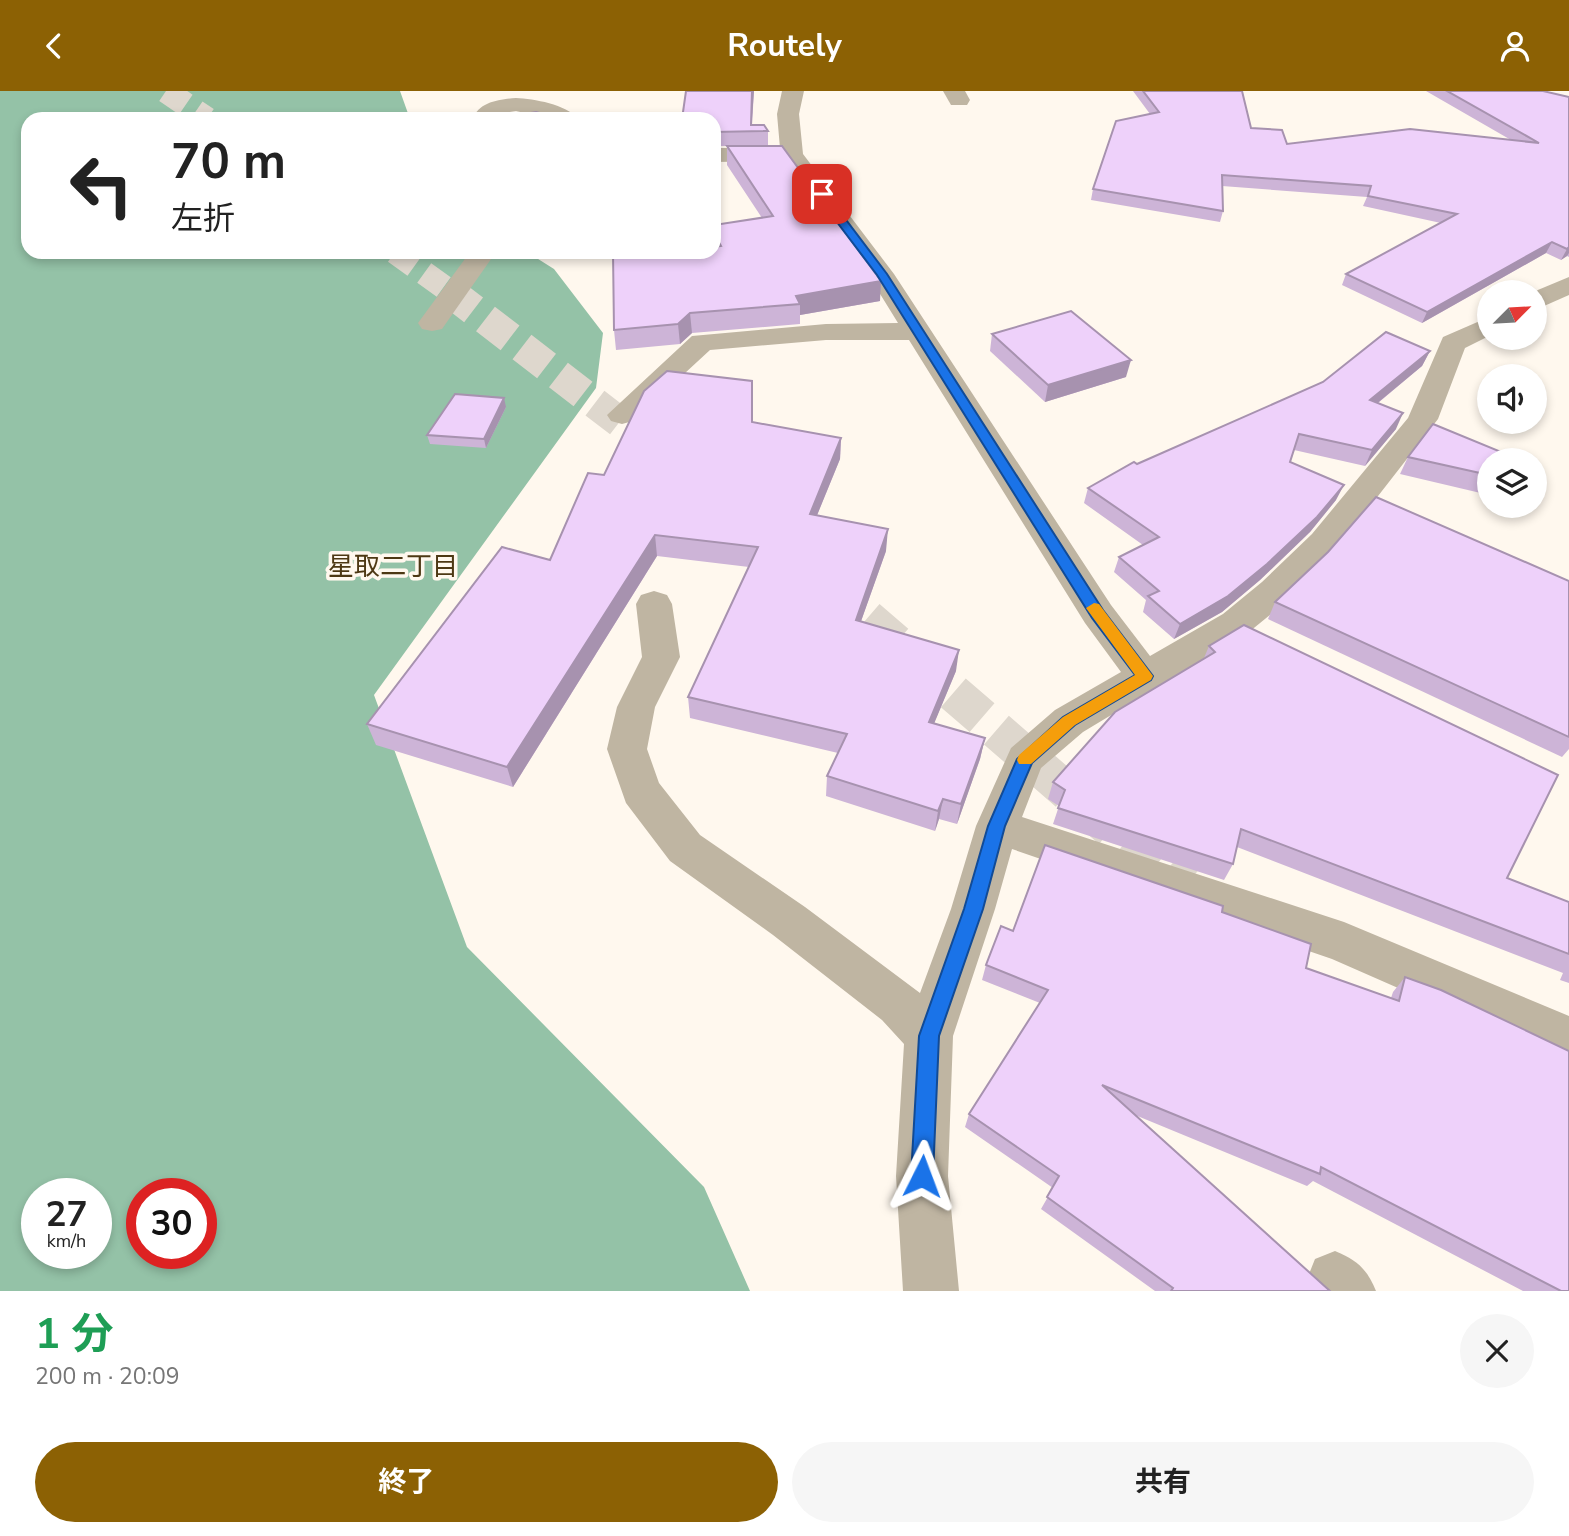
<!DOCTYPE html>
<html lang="ja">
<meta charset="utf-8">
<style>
body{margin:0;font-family:"Nunito Sans","Noto Sans JP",sans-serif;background:#f6f6f6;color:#222;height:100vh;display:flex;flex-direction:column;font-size:26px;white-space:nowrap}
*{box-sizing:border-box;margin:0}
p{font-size:23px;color:#767676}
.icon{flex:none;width:38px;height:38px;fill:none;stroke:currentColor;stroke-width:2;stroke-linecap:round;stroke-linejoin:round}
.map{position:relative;height:1200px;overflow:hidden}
.panel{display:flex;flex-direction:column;background:#fff;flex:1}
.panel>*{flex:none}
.top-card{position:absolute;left:21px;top:21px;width:700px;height:147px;border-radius:21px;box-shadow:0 4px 10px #0003;background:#fff;color:#222;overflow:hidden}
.needle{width:46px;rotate:66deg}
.tools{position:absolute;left:1477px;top:189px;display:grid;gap:14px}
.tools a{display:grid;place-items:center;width:70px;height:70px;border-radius:50%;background:#fff;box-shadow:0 4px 10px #0003;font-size:35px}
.speed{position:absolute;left:21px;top:1087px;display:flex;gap:14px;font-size:35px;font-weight:700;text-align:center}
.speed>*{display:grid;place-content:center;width:91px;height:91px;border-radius:50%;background:#fff;box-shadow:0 4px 10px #0003;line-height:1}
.speed small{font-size:18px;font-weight:400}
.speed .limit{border:10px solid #d22;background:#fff;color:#111}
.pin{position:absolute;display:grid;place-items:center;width:60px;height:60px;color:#fff;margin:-30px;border-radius:14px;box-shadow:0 4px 10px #0006}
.me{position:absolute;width:77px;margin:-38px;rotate:3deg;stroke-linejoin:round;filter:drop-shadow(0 0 5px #0008)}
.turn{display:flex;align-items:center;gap:24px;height:147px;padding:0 35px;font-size:32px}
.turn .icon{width:91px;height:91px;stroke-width:2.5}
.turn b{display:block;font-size:49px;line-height:60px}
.round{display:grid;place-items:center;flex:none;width:74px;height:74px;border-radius:37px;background:#f6f6f6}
.summary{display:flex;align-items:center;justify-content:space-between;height:119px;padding:0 35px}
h1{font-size:42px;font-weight:700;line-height:52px;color:#1e9e55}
.primary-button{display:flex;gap:14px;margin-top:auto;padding:14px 35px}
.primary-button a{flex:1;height:80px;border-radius:42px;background:#8c6104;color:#fff;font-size:28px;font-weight:700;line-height:80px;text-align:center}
.primary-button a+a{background:#f6f6f6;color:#222}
header{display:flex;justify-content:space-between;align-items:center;height:91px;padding:0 35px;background:#8c6104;color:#fff;font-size:32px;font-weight:700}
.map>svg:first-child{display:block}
</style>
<header><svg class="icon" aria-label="back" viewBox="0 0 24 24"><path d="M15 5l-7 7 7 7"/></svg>Routely<svg class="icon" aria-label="person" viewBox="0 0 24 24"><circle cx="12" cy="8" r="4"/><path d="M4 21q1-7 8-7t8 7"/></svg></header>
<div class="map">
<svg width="1569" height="1200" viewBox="0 0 1569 1200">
<rect width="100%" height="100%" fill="#fff8ee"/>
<path fill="#94c2a7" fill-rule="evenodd" d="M0,0H400L410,28H28V161H527L554,178L603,242L596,297L374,604L467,856L704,1096L750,1200H0ZM37,1102H96V1162H37ZM142,1102H201V1162H142Z"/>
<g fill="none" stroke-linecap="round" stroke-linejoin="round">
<g stroke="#ded7cd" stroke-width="24" stroke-dasharray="24 12" stroke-linecap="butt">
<path d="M166,0L207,28"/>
<path d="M395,161L452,202"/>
</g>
<path stroke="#ded7cd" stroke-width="31" stroke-dasharray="31 15" stroke-linecap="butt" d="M449,200L669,369"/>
<path stroke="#ded7cd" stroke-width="38" stroke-dasharray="38 19" stroke-linecap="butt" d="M824,490L1165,785"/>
<path stroke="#ded7cd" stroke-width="50" stroke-dasharray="50 24" stroke-linecap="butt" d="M1163,783L1181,799"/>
<g fill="#bfb5a2" fill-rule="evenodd">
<path d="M782,0H804L799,23L803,63L894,183L1111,514L1150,565L1223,523L1262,491L1312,443L1408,327L1443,246L1489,226V245L1465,257L1438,328L1336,459L1288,509L1249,541L1083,641L1041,677L1022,726L1344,831L1569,925V972L1332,868L1012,758L995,818L953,945L948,1085L959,1200H903L896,1085L904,953L882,929L773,844L670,770L626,712L607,658L617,616L642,566L636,513L641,504L654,500L667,504L672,513L680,566L655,616L647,658L659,692L700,744L805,816L920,902L951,818L976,735L1011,657L1055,619L1121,581L1085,532L909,249H826L710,259L633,330L622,333L611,330L607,324L692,245L826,233L898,232L869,185L784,70L714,71V57H780L777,23Z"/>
<path d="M943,0H965L970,9L967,14H951Z"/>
<path d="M516,7C534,8 566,13 578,28H549L516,20L503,22L495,28H473C478,11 500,8 516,7Z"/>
<path d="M470,161H496L442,238L432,240L422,238L418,232Z"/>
<path d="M1569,186V204L1535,219L1533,201Z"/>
<path d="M1335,1160C1357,1169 1367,1178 1376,1200H1312L1307,1188L1315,1168Z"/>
</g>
</g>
<g fill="#cdb4d7">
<path d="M754,0L752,34L768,40V54L728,55L880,210L800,224V233L692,242L680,253L616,259L614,239L714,161V134L762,127L727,74V55H714V28Z"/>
<path d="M1133,0H1242L1251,37L1287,53L1511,49L1426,0H1543L1569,6V166L1567,165L1561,169L1546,162L1422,232L1342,194L1346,183L1441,132L1363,115L1367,106L1222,95L1223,120L1220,131L1091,109L1093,98L1150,23Z"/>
<path d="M992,243L1126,286L1045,311L990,260Z"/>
<path d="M1430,260L1422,275L1378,312L1396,338L1365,375L1294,359L1290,371L1336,409L1310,441L1260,489L1222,521L1174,548L1143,521L1146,509L1114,481L1119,466L1143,454L1084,412L1088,397L1137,373Z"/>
<path d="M752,290V331L841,347L840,368L817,424L886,460L861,530L956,580L934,632L985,647L980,668L957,733L939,728L935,740L826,705L827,685L838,662L690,627L688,606L749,476L657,465L513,696L376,654L367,633L550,469L604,384Z"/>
<path d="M506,316L486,357L430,353L427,344Z"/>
<path d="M1408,366L1489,369V404L1400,383Z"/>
<path d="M1569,490V658L1562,666L1268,528L1275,511Z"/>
<path d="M1209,555L1507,787L1569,811V892L1560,889L1563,882L1237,756L1233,773L1224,789L1053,733L1059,715L1048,708L1053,691L1204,567Z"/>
<path d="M1222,821L1306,877L1391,907L1393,901L1405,886L1569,1200H1523L1313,1090L1307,1095L1135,1024L1330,1200H1155L1041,1118L1053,1097L965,1036L969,1023L1040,912L982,889L986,874L1013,840Z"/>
</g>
<g fill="#a792af">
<path d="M752,0H754L751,40Z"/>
<path d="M1552,151L1546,162L1422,232L1427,221Z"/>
<path d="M1569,156V162L1567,165L1561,169L1567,158Z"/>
<path d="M881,190L880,210L800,224V213L796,205Z"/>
<path d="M690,222L692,242L680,253L678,233Z"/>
<path d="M1430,260L1422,275L1363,324L1370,309Z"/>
<path d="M1131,269L1126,286L1045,311L1048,294Z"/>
<path d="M504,307L506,316L486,357L484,348Z"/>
<path d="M1403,322L1396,338L1365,375L1372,359Z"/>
<path d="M841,347L840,368L809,444L810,423Z"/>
<path d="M1344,394L1336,409L1310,441L1260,489L1222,521L1174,548L1180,533Z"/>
<path d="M888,438L886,460L854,550L856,529Z"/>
<path d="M655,444L657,465L513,696L507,676Z"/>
<path d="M959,559L956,580L926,652L929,631Z"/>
<path d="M985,647L980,668L957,733L961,713Z"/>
<path d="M943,708L939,728L935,740L938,720Z"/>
</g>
<g fill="#eed1fa" stroke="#a792af" stroke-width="2">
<path d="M686,0H752L751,34H764L768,40L714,41V28H682Z"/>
<path d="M1143,0H1242L1251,37L1282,39L1287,53L1410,38L1539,52L1447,0H1543L1569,6V156L1567,158L1552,151L1427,221L1346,183L1457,123L1368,105L1371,95L1222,84L1223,120L1093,98L1116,30L1159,21Z"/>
<path d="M536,21L559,28H509L508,26Z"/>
<path d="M727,55H782L881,190L796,205L800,213L690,222L678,233L614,239L613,162L714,161V156L721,155L714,142V134L773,125Z"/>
<path d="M1071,220L1131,269L1048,294L992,243Z"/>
<path d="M1386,241L1430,260L1370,309L1403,322L1372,359L1299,343L1290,371L1344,394L1317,426L1267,473L1228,505L1180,533L1148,505L1159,500L1119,466L1159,446L1088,397L1134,371L1137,373L1323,291Z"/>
<path d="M667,280L752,290V331L841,347L810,423L888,438L856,529L959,559L929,631L985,647L961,713L943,708L938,720L827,685L847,643L688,606L758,456L655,444L507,676L367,633L502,456L550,469L588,382L604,384L644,300Z"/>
<path d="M455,303L504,307L484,348L427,344Z"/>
<path d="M1433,333L1511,365L1510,369H1489V384L1408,366Z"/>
<path d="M1376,406L1569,490V646L1275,511L1328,461Z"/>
<path d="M1244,534L1558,684L1507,787L1569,811V863L1241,738L1233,773L1058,717L1065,699L1053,691L1115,621L1215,561L1209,555Z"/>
<path d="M1045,754L1223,815L1222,821L1311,853L1306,877L1399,910L1405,886L1441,899L1569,960V1200H1561L1321,1076L1320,1083L1102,994L1330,1200H1171L1173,1197L1047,1106L1059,1085L969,1023L1048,899L986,874L1001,835L1013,840Z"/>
</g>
<path fill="#1a73e8" stroke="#114b97" stroke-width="2" d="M818,101H825L887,183L1103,519L1153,585L1151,589L1075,634L1032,672L1005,735L983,818L939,945L933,1085L930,1093L922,1096L914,1093L911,1085L919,945L964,818L988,735L1017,668L1063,626L1135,584L1092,527L877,184L818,106Z"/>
<path fill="#f59e0b" d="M1094,512L1099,513L1153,585L1151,589L1075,634L1031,673H1019L1017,669L1019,664L1063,626L1135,584L1086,517Z"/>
<g text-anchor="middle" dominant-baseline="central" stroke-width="7" stroke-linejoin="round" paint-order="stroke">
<g font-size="26" fill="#4d3813" stroke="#fff8ee">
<text x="393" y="475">星取二丁目</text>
</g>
</g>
</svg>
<div class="tools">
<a><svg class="needle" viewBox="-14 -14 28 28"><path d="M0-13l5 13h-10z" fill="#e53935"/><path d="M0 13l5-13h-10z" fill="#767676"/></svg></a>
<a><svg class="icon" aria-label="sound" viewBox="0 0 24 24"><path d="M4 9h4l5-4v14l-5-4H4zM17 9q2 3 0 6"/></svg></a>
<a><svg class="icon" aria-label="layers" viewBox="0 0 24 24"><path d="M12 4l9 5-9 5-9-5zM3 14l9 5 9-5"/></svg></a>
</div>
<div class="speed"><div>27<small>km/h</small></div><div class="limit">30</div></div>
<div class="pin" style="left:822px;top:103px;background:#d93025"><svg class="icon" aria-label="arrive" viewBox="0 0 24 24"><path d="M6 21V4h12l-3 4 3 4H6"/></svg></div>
<svg class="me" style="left:922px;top:1085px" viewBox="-20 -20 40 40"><path d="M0-17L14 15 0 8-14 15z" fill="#1a73e8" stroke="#fff" stroke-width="4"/></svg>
<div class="top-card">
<div class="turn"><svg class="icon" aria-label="left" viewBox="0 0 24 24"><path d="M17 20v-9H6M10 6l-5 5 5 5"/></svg><div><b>70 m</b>左折</div></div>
</div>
</div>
<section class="panel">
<div class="summary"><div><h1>1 分</h1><p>200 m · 20:09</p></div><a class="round"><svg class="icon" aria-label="close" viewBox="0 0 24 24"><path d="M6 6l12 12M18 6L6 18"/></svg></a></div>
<div class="primary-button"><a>終了</a><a>共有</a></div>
</section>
